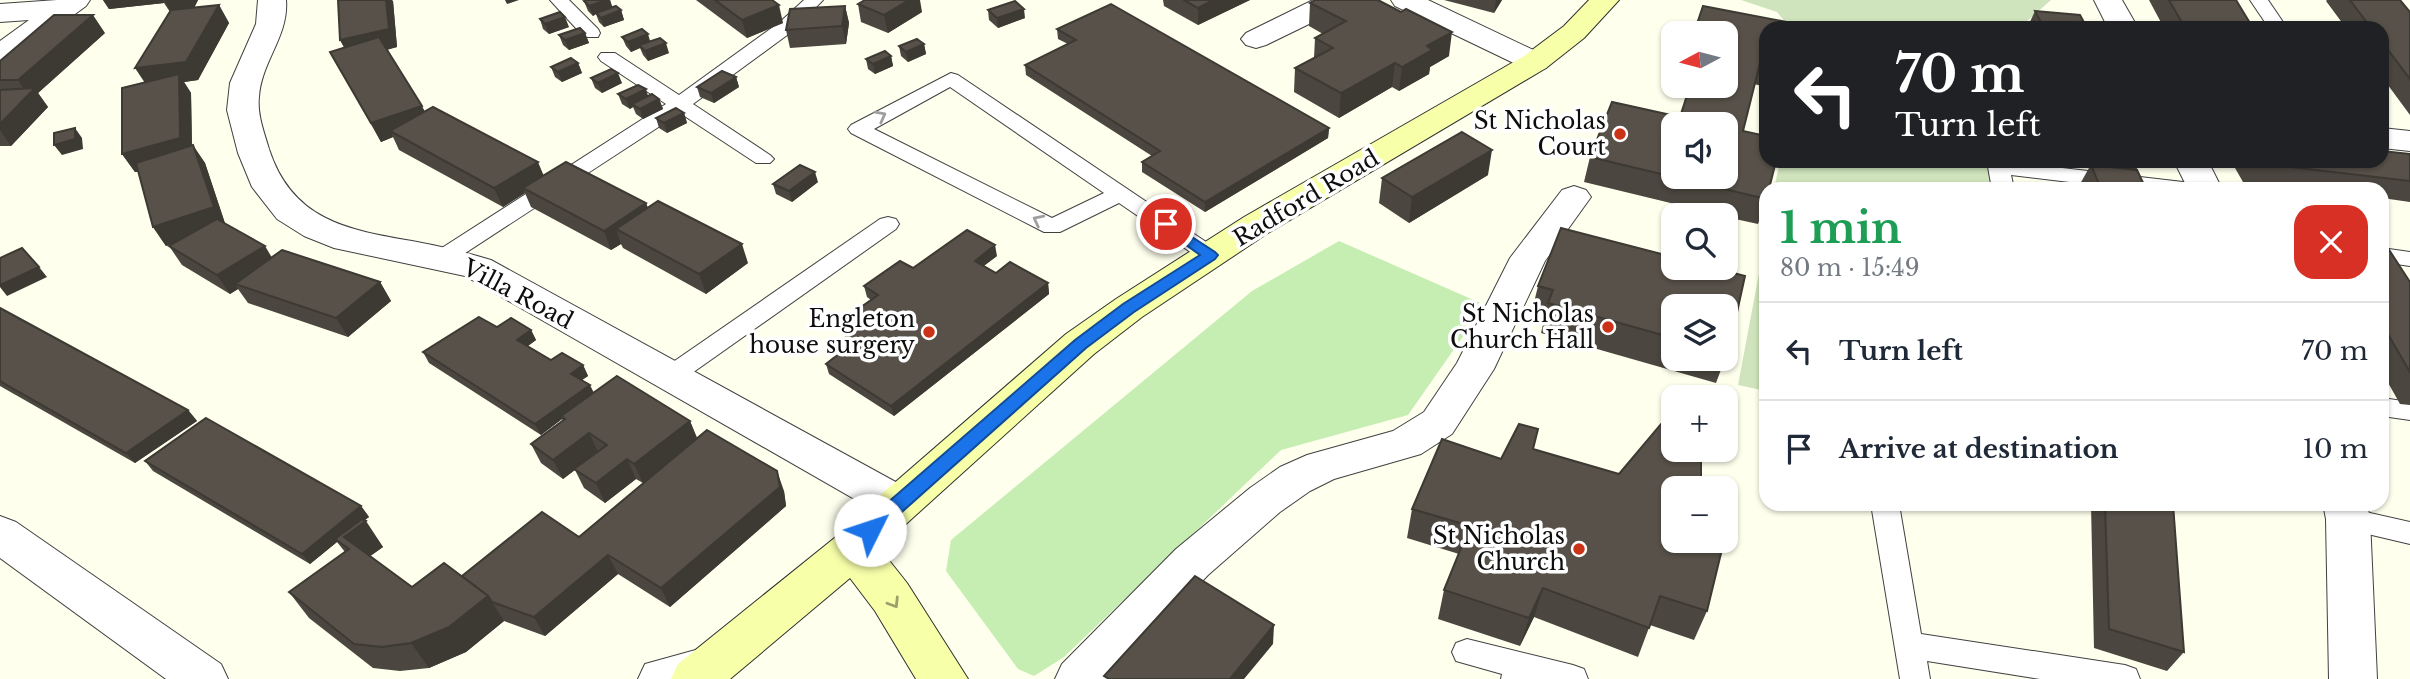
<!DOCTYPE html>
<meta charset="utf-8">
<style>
body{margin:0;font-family:"Libre Baskerville",serif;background:#f6f6f7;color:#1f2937;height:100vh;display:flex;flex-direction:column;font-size:26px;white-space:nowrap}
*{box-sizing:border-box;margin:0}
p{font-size:23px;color:#747a83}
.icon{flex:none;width:38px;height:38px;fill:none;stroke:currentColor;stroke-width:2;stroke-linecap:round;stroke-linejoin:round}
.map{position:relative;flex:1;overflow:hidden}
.panel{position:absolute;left:1759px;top:182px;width:630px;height:329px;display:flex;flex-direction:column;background:#fff;border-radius:21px;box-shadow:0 2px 5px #0004}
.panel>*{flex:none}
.banner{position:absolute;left:1759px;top:21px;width:630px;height:147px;border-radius:21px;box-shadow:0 2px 5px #0004;background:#202124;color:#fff;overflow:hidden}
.needle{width:46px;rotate:263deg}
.buttons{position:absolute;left:1661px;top:21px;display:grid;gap:14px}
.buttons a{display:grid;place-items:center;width:77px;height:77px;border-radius:14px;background:#fff;box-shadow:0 2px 5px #0004;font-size:35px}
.pin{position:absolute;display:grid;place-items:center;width:60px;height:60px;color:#fff;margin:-30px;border:4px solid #fff;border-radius:50%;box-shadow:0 2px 7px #0007}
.me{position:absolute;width:77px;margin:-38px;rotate:49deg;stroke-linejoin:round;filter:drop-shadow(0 0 5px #0008)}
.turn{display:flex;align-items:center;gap:24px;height:147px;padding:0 21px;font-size:32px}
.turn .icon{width:91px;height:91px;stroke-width:2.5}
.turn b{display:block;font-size:49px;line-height:60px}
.round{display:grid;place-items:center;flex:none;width:74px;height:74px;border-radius:21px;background:#f6f6f7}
.summary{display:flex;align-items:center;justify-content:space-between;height:119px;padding:0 21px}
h1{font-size:42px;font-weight:700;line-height:52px;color:#1e9e55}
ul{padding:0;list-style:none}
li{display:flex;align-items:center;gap:21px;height:98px;padding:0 21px;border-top:2px solid #e0e1e3}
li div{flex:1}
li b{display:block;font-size:26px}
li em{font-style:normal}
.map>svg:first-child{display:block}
</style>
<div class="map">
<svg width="2410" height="679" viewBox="0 0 2410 679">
<rect width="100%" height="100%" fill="#ffe"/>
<path fill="#c6eeb3" d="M1339,241L1485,305L1408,415L1281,450L1064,657L1034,676L1018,669L946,571L951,540L1252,291Z"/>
<g fill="#cfe4bc">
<path d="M1741,0H2051L2019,28H1790L1777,12Z"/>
<path d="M1780,161H1992L1999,189H1774Z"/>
<path d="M1766,236V391L1738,385Z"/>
</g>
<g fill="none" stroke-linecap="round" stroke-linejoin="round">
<defs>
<g id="service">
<path d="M550,0H569L598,29L600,33L598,37H584Z"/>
<path d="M804,0H823L794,30L693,104L770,155L774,159L770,163H756L680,113L450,263L442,265L434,263L431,258L434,253L666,104L601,61L598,57L601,53H615L679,95L780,22Z"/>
<path d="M2250,0H2268L2287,28H2269Z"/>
<path d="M951,73L958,75L1218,250L1221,255L1218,260L1210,262L1202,260L1119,203L1060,232H1044L851,133L848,129L851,125ZM950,87L1104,193L1052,218L874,129Z"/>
<path d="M2002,161L2183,182L2191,184L2194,189H2128L2011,175L2014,189H1992L1988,167L1991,162Z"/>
<path d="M888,217L896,219L899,224L896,229L678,383L669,386L660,383L656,377L660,371L880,219Z"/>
<path d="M2382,248L2410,252V266L2382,262Z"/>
<path d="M2382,398L2410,402V420L2382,416Z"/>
<path d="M1871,504H1899L1921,634L2125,665L2136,669L2140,679H2040L1927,661L1930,679H1900Z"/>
<path d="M2348,508L2410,522V544L2338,527L2334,519L2338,511Z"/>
<path d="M1467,639L1573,665L1584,669L1588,679H1501L1502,674L1456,661L1452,652L1456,643Z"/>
</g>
<g id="minor">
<path d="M57,0H90L86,6L11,61L0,64V41L29,20L0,22V4Z"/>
<path d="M258,0H286C289,36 261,62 259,97C257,114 264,132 269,149C292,220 347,230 412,241C439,246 465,252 491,260L914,492L921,504L914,516L899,521L884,516L465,276L334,248L304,236L277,219L252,187L238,153L227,110L230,83L256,24Z"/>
<path d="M1313,0H1350L1346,6L1266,45L1256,48L1246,45L1241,39L1246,33Z"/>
<path d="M1391,0H1428L1546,56L1550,62L1546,68L1535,71L1524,68L1395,6Z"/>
<path d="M2094,0H2122L2138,28H2108Z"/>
<path d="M2382,128L2410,131V151L2382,148Z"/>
<path d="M2174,161H2208L2222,189H2188Z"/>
<path d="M1574,186L1586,190L1591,197L1545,261L1494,369L1452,434L1421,454L1334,479L1310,491L1280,512L1208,575L1110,679H1055L1062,664L1176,549L1250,488L1280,467L1307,455L1393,431L1424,412L1457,363L1510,258L1562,190Z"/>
<path d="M2323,504H2367L2370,519L2377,679H2329L2326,519Z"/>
</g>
<g id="tertiary">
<path d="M0,516L16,522L221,664L228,679H166L0,558Z"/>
<path d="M710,646L727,652L734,667L728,679H638L645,664Z"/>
</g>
<path id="secondary" d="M1589,0H1619L1584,38L1546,68L1268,233L1142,317L1094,354L886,542L880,549L907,583L968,679H916L875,611L850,578L730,679H671L678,664L837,536L854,518L1066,334L1116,299L1244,217L1524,56L1564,26Z"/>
</defs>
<use href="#service" stroke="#414141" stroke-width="2"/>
<use href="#minor" stroke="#414141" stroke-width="2"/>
<use href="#tertiary" stroke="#414141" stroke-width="2"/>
<use href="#secondary" stroke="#303030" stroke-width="2"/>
<use href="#service" fill="#fff" fill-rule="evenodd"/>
<use href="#minor" fill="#fff" fill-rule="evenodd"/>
<use href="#tertiary" fill="#fff" fill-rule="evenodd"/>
<use href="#secondary" fill="#f7ffa9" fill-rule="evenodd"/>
</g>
<g fill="#4b463f">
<path d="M103,0H198L194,8L219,5L229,23L198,80L184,82L191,93L192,145L205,163L225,224L272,258L380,282L391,301L348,337L248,303L238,289L230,294L182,265L169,246L174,243L166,246L153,227L138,172H135L122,154L145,83L170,12L164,3L109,9Z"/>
<path d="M610,0L612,7L621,10L624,20L604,27L599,22L596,14L593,16L588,11L584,1Z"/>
<path d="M696,0H772L783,23L747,38Z"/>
<path d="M1163,0H1250L1198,25L1164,6Z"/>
<path d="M1444,0H1502L1494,13Z"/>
<path d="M2149,0H2236L2253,28H2164Z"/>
<path d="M2327,0H2400L2410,12V115L2382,77V28H2346L2326,1Z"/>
<path d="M393,1L397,47L387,50L425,112L544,176L646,203L648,208L748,263L706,294L623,248L621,244L611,250L531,207L525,193L503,207L399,150L393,137L381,142L330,52L344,47L340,40Z"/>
<path d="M1310,3L1449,56L1430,67L1429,74L1399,91L1392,87L1339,118L1294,92L1295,68L1314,58L1315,38L1323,34L1309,26Z"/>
<path d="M858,4L922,12L888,33L861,22Z"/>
<path d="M845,6L849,23L846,44L790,48L786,30Z"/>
<path d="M1703,6L1766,28V87L1754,84L1743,131L1766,189V203L1758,224L1726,217V215H1720L1584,182L1590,157L1680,117L1726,33H1694Z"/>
<path d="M988,10L1025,18L998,28L989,20Z"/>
<path d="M2035,11L2087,28H2027Z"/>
<path d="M540,19L569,27L549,34L543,29Z"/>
<path d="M1057,29L1329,128L1328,138L1205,212L1142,172V162L1152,156L1026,75L1025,65L1068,44L1058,39Z"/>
<path d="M105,33L38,93L48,107L11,146H0V61Z"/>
<path d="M585,33L589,43L569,50L563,45L559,35Z"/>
<path d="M622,37L650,42L669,53L648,61L643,55L640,48L631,52L626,46Z"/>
<path d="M924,44L926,54L908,62L901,56L899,46Z"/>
<path d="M891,56L893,66L875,74L868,69L866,59Z"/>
<path d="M578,63L582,73L562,82L555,77L551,67Z"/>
<path d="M736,77L739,87L714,103L700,97L697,87Z"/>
<path d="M591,78L622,83L602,93L595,88Z"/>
<path d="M618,94L648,96L659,99L663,109L643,119L636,114L633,107L630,109L622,104Z"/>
<path d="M684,113L687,123L667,133L659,128L656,118Z"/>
<path d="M2410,154V202L2382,198V189H2303L2243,182L2231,161H2382Z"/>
<path d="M2081,161H2142L2136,170L2146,189H2082L2080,184L2089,168L2084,167Z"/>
<path d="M1488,175L1409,223L1379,203L1382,178Z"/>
<path d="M818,182L792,202L776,194L773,184Z"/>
<path d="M1561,228L1673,257V268H1714L1745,276L1726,358V306H1673V359H1725L1716,383L1541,333L1544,320L1531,315L1538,286Z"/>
<path d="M2382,239L2410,282V405L2400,404L2382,372Z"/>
<path d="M997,256L984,266L996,273L1048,283L1049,294L894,416L829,374L826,364L839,354L836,344L855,331L850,328L847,317L871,300L867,297L864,286L913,268Z"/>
<path d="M0,308L188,410L197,421L135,463L0,386Z"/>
<path d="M497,327L531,330L536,340L528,346L551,360L583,365L588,376L582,380L593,393L690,421L697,439L784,491L786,506L670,607L618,574L545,636L504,621L466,652L429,668L400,671L373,668L309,618L289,592L345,552L337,542L310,564L153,471L145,461L361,506L369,517L364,520L383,547L370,556L412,587L462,576L579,537L643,483L636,479L605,503L584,488L575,470L563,479L541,463L531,444L563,421L562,419L541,435L429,363L423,352Z"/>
<path d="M1533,449L1619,474L1673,488L1707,611L1694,640L1650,625L1638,657L1534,617L1520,646L1438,619L1444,590L1459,554L1407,538L1412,509L1501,459Z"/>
<path d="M2091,504H2173L2184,652L2167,671L2094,648Z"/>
</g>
<g fill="#3d3933">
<path d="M103,0H163L164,3L109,9Z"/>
<path d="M164,0H198L194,8L172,14Z"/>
<path d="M386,0H392L393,1L397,47L350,58L340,40Z"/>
<path d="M505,0H519L507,4Z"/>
<path d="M607,0H610L613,9L596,13V14L593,16L589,6Z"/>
<path d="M909,0H920L922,12L888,33L884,15Z"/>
<path d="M1213,0H1250L1198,25V8Z"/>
<path d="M1496,0H1502L1494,13Z"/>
<path d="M219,5L229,23L198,80L184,82L191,93L192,157L135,172L122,154L147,86L135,68Z"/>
<path d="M779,5L783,23L747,38L742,20Z"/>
<path d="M845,6L849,23L846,44L842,26Z"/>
<path d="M1024,9L1025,18L998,28L997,18Z"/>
<path d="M621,10L624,20L604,27L601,18Z"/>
<path d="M93,15L105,33L38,93L48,107L11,146L0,130V124L28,95L18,80Z"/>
<path d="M565,17L569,27L549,34L545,24Z"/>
<path d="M1452,32L1449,56L1430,67L1429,74L1399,91L1402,67L1427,46Z"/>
<path d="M585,33L589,43L569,50L565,40Z"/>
<path d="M648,34L651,44L639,45L640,48L631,52L628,42Z"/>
<path d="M666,43L669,53L648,61L645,51Z"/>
<path d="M924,44L926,54L908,62L906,52Z"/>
<path d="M891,56L893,66L875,74L873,64Z"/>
<path d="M578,63L582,73L562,82L558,72Z"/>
<path d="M1395,63L1392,87L1339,118L1341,93Z"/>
<path d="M618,73L622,83L602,93L598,83Z"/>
<path d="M736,77L739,87L714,103L711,93Z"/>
<path d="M646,89L649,99L632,104L633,107L630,109L626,99Z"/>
<path d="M659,99L663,109L643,119L640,109Z"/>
<path d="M422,106L431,124L390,131L393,137L381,142L371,123Z"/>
<path d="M684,113L687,123L667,133L664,123Z"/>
<path d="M75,128L82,138L83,149L62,155L54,145Z"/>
<path d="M1329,128L1328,138L1205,212V202Z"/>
<path d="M193,145L205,163L226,226L166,246L153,227Z"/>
<path d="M1492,150L1488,175L1409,223L1412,197Z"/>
<path d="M538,162L546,181L523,188L525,193L503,207L494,188Z"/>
<path d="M815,172L818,182L792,202L789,191Z"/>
<path d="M646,203L653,222L616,229L621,244L611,250L604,231Z"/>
<path d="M742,244L748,263L706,294L699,274Z"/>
<path d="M995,245L997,256L976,271L975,261Z"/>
<path d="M265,246L277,266L235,284L238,289L230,294L217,275Z"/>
<path d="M39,267L47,277L7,296L0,287V285Z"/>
<path d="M380,282L391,301L348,337L336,318Z"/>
<path d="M1048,283L1049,294L894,416L891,406Z"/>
<path d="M531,330L536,340L522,350L517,340Z"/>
<path d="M583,365L588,376L576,384L571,374Z"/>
<path d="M590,385L595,395L561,416L562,419L541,435L535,424Z"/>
<path d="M188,410L197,421L135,463L126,453Z"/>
<path d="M690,421L698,440L643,483L634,464Z"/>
<path d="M589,433L598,452L563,479L553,460Z"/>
<path d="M627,459L636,479L605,503L596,483Z"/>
<path d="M777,471L784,491L786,506L670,607L661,588Z"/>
<path d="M361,506L369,517L338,541L335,539L337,542L310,564L302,554Z"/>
<path d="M366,521L383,547L362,562L344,537Z"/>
<path d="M608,555L618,574L545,636L534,617Z"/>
<path d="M1543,588L1534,617L1520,646L1529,618Z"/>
<path d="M488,596L504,621L466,652L429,668L411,643Z"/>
<path d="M1274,625L1273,644L1244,679H1230Z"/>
</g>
<g fill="#575149" stroke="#3d3933" stroke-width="2" fill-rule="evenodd">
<path d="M338,0H386L389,29L340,40Z"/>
<path d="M588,0H607L589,6L584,1Z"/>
<path d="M715,0H772L779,5L742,20Z"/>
<path d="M865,0H909L884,15L858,4Z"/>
<path d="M1184,0H1213L1198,8Z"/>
<path d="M1315,0H1378L1401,12L1406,9L1452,32L1427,46L1432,50L1402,67L1395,63L1341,93L1295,68L1333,48L1315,38L1346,21L1310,3Z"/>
<path d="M2169,0H2236L2253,28H2185Z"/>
<path d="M2350,0H2400L2410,12V79L2382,42V28H2371Z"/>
<path d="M1015,1L1024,9L997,18L988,10Z"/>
<path d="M1111,4L1329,128L1205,202L1142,162L1160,151L1025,65L1076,40L1057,29Z"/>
<path d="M219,5L186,62L135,68L171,10Z"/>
<path d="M616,6L621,10L601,18L596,13Z"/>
<path d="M845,6L842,26L786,30L790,9Z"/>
<path d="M1703,6L1797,24L1796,28H1766V61L1761,59L1743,131L1766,136V161H1776L1769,189H1766V199L1590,157L1612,102L1680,117L1690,86H1726V33H1699L1701,28L1696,27ZM1673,124H1726V177H1673Z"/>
<path d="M2035,11L2080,15L2087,28H2044Z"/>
<path d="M560,12L565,17L545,24L540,19Z"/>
<path d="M54,15H93L18,80H0V61Z"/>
<path d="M580,28L585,33L565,40L559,35Z"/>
<path d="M642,29L648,34L628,42L622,37Z"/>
<path d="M379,37L422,106L371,123L330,52Z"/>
<path d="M660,38L666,43L645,51L639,45Z"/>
<path d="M917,39L924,44L906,52L899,46Z"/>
<path d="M885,51L891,56L873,64L866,59Z"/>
<path d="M571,58L578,63L558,72L551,67Z"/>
<path d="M611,69L618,73L598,83L591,78Z"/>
<path d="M722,71L736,77L711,93L697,87Z"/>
<path d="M179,74L180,138L122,154V88Z"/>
<path d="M638,85L646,89L626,99L618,94Z"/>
<path d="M35,88L0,124V90Z"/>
<path d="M652,94L659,99L640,109L632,104Z"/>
<path d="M433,107L538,162L494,188L390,131Z"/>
<path d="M676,108L684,113L664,123L656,118Z"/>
<path d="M75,128V139L54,145V133Z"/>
<path d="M1462,132L1492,150L1412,197L1382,178Z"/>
<path d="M193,145L214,207L153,227L136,163Z"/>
<path d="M2382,151L2410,154V181L2256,163L2255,161H2382Z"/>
<path d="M566,162L646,203L604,231L523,188Z"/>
<path d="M800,165L815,172L789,191L773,184Z"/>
<path d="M2091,165L2137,170L2146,189H2101Z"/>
<path d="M658,201L742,244L699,274L616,229Z"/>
<path d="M217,219L265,246L217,275L169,246Z"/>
<path d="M1561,228L1673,257V268H1714L1745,276L1728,353L1726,352V306H1673V338L1548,303L1553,290L1538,286Z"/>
<path d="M967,230L995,245L975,261L996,273L1010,262L1048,283L891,406L826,364L845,349L836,344L862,326L847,317L878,295L864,286L900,261L913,268Z"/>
<path d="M2382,239L2410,282V372L2382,324Z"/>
<path d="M22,248L39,267L0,285V258Z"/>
<path d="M282,250L380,282L336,318L235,284Z"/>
<path d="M0,308L188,410L126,453L0,381Z"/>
<path d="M479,317L497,327L511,318L531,330L517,340L551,360L562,353L583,365L571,374L590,385L535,424L423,352Z"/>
<path d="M617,376L690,421L634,464L627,459L596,483L574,469L607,445L589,433L553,460L531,444L565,419L561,416Z"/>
<path d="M206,418L361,506L302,554L145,461Z"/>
<path d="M1519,424L1538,429L1533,449L1619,474L1661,424L1673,427V450H1701V488H1673V541H1724L1707,611L1660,596L1649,628L1543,588L1529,618L1444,590L1470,526L1412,509L1442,439L1501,459Z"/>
<path d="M707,430L777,471L780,487L661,588L608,555L534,617L492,602L488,596L462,576L542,512L579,537Z"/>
<path d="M2105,504H2173L2184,652L2109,629Z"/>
<path d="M1726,511L1730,513L1726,533Z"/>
<path d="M362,519L366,521L344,537L412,587L444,563L488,596L449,627L411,643L382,647L354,644L289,592L349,549L335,539Z"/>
<path d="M1195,576L1274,625L1230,679H1109L1104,676Z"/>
</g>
<defs><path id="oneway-chevron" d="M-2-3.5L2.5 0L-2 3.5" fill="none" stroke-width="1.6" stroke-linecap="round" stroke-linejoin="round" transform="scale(1.75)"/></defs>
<g stroke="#9f9f9f">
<use href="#oneway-chevron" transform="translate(881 116) rotate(-28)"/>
<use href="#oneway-chevron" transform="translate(1038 220) rotate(-153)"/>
</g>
<use stroke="#9a9f6b" href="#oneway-chevron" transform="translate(894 603) rotate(58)"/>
<path fill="#1a73e8" stroke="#114b97" stroke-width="2" d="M1166,220L1215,252L1218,255L1215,259L1134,312L1086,348L876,535L870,537L863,535L861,530L863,524L1075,340L1123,304L1200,255L1161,227L1159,224Z"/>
<g fill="#cc3217" stroke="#fff" stroke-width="2.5">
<circle cx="1620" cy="134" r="7"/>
<circle cx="1608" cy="327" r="7"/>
<circle cx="929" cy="332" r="7"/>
<circle cx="1579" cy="549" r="7"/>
</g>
<g text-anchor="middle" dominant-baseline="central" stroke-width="7" stroke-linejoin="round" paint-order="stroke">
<g font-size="23" fill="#0e0e0e" stroke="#fff" text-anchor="end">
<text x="1606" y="121">St Nicholas<tspan x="1606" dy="26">Court</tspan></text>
<text x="1594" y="314">St Nicholas<tspan x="1594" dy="26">Church Hall</tspan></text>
<text x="915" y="319">Engleton<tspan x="915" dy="26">house surgery</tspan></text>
<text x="1565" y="536">St Nicholas<tspan x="1565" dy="26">Church</tspan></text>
</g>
<g font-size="23" fill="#0e0e0e" stroke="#fff">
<text transform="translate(1306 198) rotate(-31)">Radford Road</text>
<text transform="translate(518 294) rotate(28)">Villa Road</text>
</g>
</g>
</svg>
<div class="buttons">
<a><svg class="needle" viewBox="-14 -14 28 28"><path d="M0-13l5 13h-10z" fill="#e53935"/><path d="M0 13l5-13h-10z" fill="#747a83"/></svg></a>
<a><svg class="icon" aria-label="sound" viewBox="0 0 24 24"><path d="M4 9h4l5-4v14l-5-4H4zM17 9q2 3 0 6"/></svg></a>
<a><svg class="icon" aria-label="search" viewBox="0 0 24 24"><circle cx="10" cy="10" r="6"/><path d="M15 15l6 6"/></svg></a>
<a><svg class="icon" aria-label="layers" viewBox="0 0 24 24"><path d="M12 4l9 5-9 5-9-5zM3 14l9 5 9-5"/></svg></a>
<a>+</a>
<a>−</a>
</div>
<div class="pin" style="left:1166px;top:224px;background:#d93025"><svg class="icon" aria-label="arrive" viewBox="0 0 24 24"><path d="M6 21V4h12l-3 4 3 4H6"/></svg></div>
<svg class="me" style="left:870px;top:530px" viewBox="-20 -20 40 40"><circle r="19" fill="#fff"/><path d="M0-13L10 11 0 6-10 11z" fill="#1a73e8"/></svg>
<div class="banner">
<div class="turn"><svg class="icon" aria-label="left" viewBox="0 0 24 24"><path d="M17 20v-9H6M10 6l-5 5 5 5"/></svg><div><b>70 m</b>Turn left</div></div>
</div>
<section class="panel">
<div class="summary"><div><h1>1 min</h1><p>80 m · 15:49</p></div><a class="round" style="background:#d93025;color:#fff"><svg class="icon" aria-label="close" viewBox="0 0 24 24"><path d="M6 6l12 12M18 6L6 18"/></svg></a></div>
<ul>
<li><svg class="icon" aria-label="left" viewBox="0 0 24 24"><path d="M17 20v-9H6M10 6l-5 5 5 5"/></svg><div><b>Turn left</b></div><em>70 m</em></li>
<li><svg class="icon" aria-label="arrive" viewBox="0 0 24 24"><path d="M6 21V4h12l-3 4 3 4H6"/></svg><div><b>Arrive at destination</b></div><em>10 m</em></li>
</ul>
</section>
</div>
